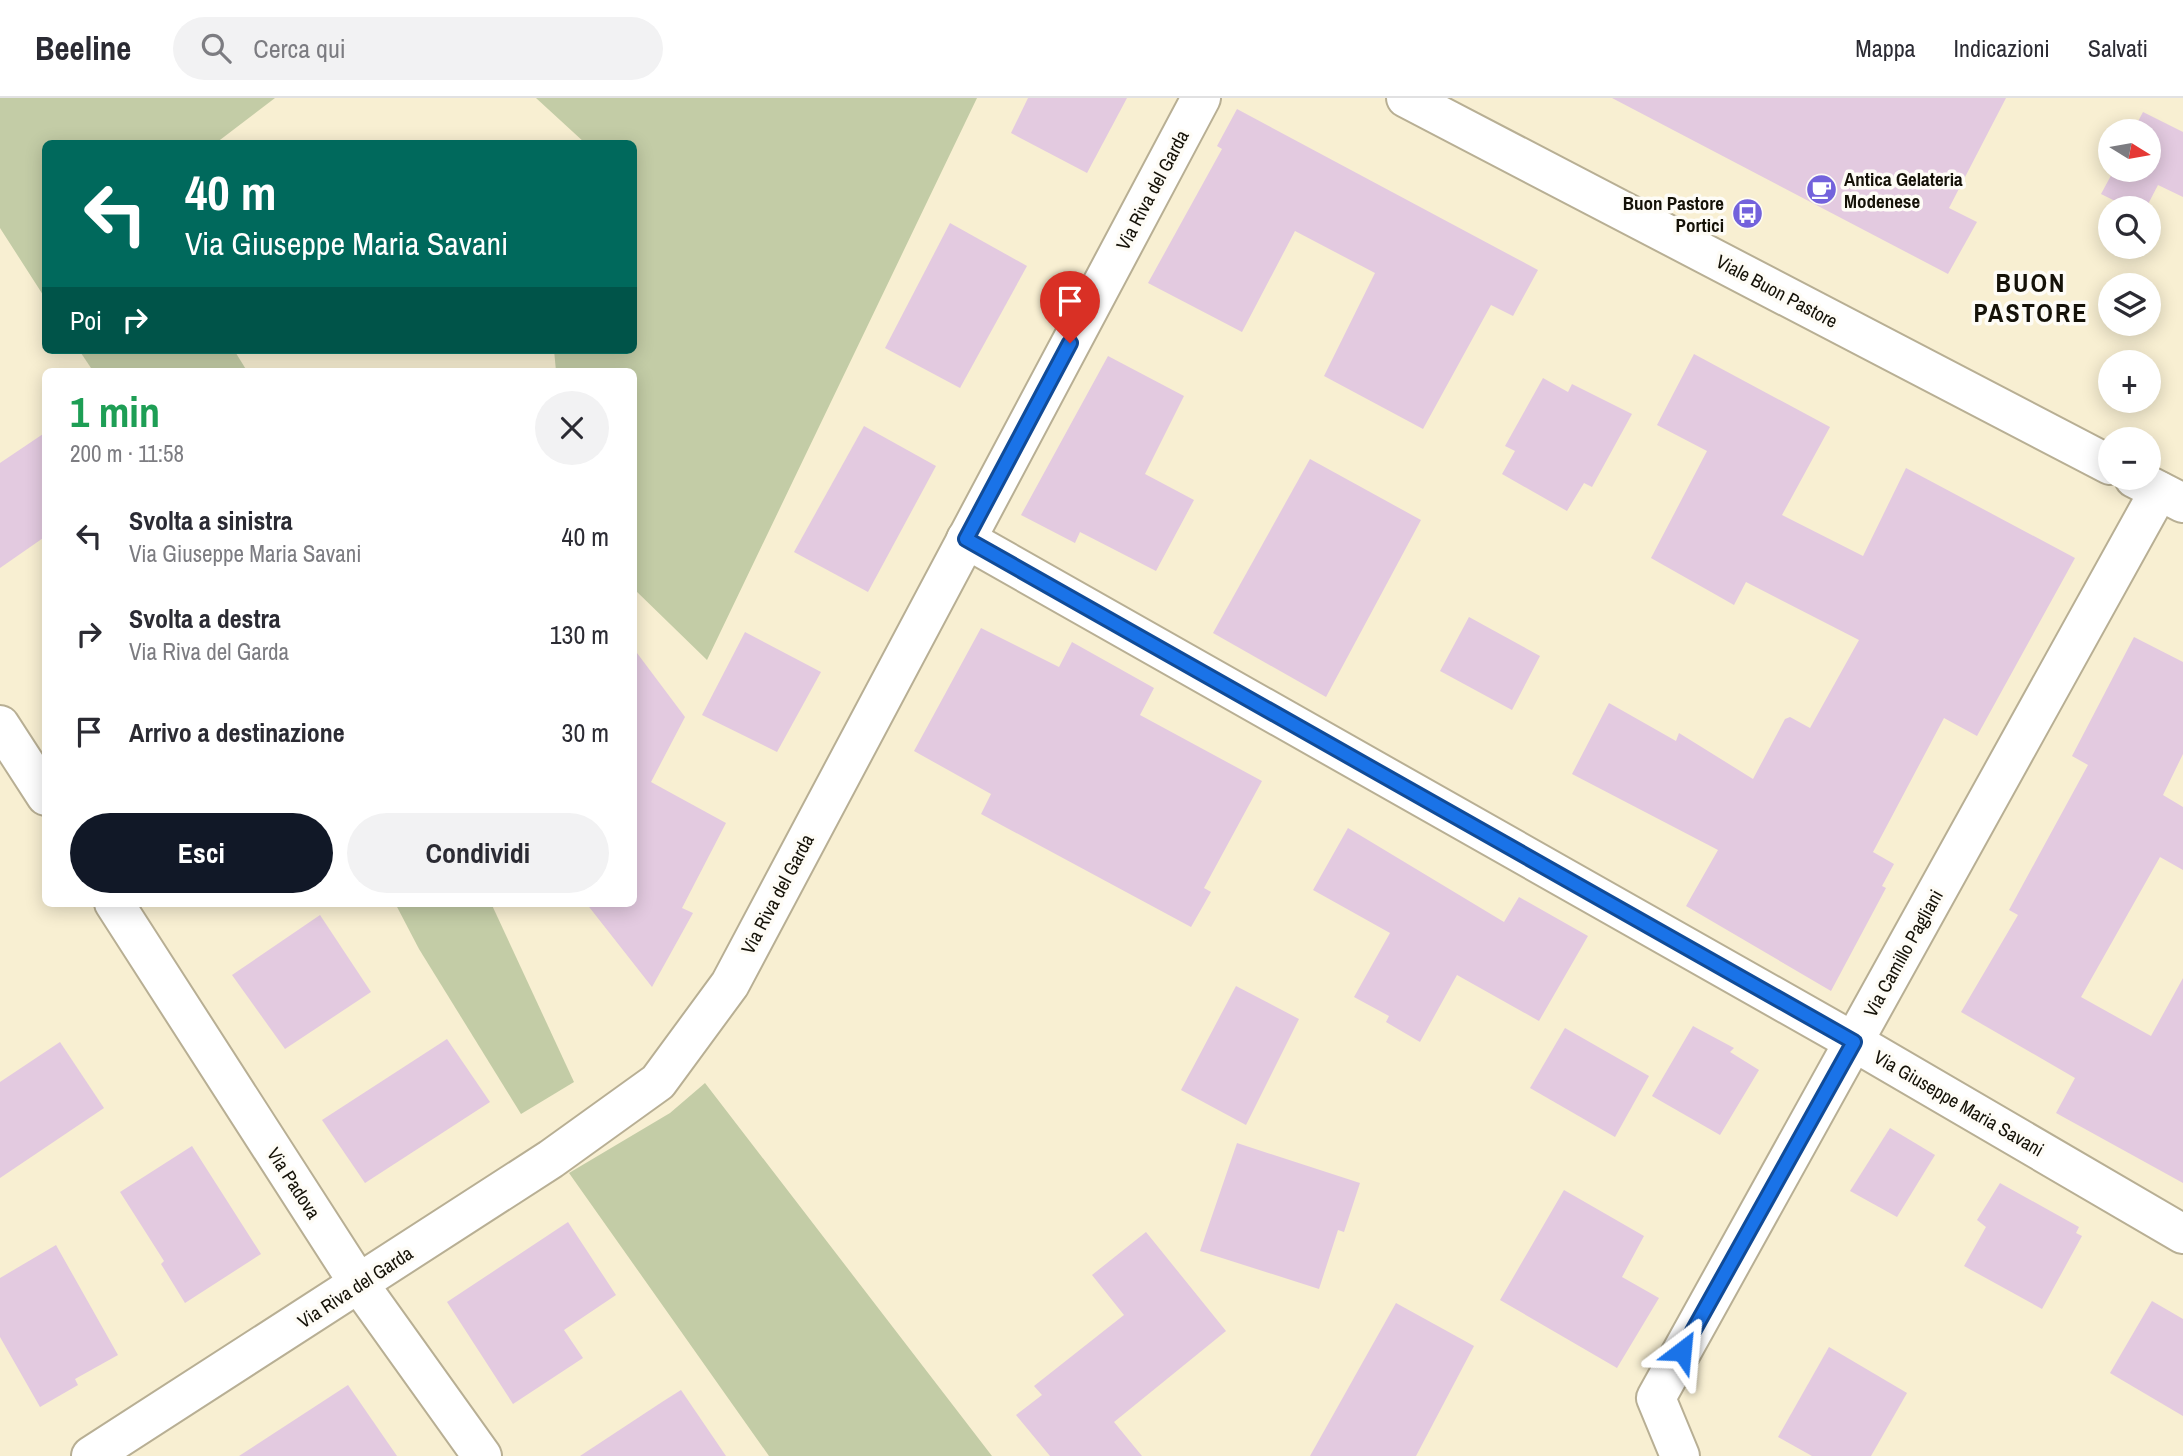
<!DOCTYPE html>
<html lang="it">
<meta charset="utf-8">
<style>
body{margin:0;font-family:"Archivo Narrow",sans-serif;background:#f2f2f3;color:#2b2b33;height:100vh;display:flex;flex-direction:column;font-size:26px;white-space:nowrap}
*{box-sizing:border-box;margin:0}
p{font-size:23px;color:#7c7c81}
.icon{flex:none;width:38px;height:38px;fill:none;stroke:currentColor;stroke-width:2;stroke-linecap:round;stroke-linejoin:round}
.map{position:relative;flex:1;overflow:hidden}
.details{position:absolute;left:42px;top:270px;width:595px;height:539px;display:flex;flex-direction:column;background:#fff;border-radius:10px;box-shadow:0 4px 18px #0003}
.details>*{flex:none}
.guide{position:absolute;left:42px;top:42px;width:595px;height:214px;border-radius:10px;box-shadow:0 4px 18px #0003;background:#00695c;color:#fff;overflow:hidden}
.needle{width:46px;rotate:101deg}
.fabs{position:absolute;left:2098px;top:21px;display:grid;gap:14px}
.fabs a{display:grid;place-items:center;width:63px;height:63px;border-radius:50%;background:#fff;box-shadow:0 4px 18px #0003;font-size:35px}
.pin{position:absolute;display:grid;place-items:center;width:60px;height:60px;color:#fff;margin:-72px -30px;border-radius:50% 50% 50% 0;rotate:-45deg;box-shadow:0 0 7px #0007}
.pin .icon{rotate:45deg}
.me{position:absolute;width:77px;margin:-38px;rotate:29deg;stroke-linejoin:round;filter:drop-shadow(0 0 5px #0008)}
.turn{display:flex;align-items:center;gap:24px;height:147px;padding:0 28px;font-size:32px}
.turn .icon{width:91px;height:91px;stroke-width:2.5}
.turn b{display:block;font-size:49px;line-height:60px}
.then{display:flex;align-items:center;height:66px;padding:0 28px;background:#0003;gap:14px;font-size:26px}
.round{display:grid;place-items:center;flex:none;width:74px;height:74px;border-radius:37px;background:#f2f2f3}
.summary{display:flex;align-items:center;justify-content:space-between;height:119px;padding:0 28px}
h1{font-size:42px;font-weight:800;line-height:52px;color:#1e9e55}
.cta{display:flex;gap:14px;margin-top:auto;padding:14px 28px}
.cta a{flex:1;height:80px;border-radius:42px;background:#111827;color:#fff;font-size:28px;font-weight:800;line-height:80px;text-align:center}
.cta a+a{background:#f2f2f3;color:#2b2b33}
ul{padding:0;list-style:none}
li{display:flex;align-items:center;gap:21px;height:98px;padding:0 28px}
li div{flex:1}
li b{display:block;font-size:26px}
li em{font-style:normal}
header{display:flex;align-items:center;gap:42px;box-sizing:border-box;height:98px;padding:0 35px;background:#fff;border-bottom:2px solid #e1e1e2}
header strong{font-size:33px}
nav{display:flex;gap:38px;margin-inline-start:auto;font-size:24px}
.search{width:490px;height:63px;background:#f2f2f3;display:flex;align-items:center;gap:18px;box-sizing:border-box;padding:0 24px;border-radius:38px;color:#7c7c81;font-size:26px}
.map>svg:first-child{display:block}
</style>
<header>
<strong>Beeline</strong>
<div class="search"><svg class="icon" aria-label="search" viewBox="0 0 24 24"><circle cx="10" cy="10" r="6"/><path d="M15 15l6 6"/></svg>Cerca qui</div>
<nav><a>Mappa</a><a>Indicazioni</a><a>Salvati</a></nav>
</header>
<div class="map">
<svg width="2183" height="1358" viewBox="0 0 2183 1358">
<rect width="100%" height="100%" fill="#f8efd2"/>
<g fill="#c3cca6">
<path d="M0,0H275L216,45L46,46L45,200L0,130Z"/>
<path d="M536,0H977L707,562L634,491V273H556L554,252H634V46L585,45Z"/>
<path d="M79,252H234L247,273H93Z"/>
<path d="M395,805H491L574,984L521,1016L419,851Z"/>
<path d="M705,985L992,1358H769L569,1075L670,1015Z"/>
</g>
<g fill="#e3cae0">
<path d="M1028,0H1127L1087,75L1011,35Z"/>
<path d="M1612,0H2006L1949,110L1977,124L1948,176Z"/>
<path d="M1237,11L1538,172L1513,218L1491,207L1423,331L1324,278L1375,175L1295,133L1242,234L1148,185L1222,51L1217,48Z"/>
<path d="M2143,14L2183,34V99L2158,87L2146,110H2129L2101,96L2114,72H2149V33H2133Z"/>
<path d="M950,125L1027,168L960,290L885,250Z"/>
<path d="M1694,256L1830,329L1782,417L1863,458L1906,370L2075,460L1977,638L1944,620L1873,754L1894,766L1882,788L1886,790L1831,893L1686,808L1718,752L1572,676L1609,605L1676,643L1679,635L1753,681L1785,621L1790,619L1810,630L1859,542L1746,484L1734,507L1651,460L1707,353L1657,327Z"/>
<path d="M1108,258L1184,298L1145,376L1194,402L1156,473L1080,434L1075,445L1021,417Z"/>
<path d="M1543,280L1568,294L1572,286L1632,316L1592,389L1584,385L1567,413L1502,376L1515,353L1505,348Z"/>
<path d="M864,328L936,368L868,494L794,454Z"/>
<path d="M46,334V438L0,470V365Z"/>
<path d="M1310,361L1421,422L1326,599L1213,535Z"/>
<path d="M1469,519L1540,558L1512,612L1440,573Z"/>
<path d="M981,530L1059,569L1072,544L1154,590L1140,617L1262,683L1204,790L1211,794L1191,829L981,716L991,696L914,653Z"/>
<path d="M745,534L821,574L777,654L702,617Z"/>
<path d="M2134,539L2183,564V656L2163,697L2183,709V772L2160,759L2081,899L2151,938L2183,880V1085L2056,1015L2075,980L1961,914L2018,817L2009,812L2088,667L2072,658Z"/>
<path d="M634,551L685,619L651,684L726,725L682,810L693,815L652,889L586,805H634Z"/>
<path d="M1348,730L1504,824L1519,799L1588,838L1539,923L1457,877L1420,944L1386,924L1389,918L1354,899L1390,835L1313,792Z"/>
<path d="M320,817L371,894L285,951L232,877Z"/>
<path d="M1236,888L1299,921L1246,1027L1181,992Z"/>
<path d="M1693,928L1734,950L1730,954L1759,972L1720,1037L1652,998Z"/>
<path d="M1565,930L1649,978L1615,1039L1530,990Z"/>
<path d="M447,941L490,1004L365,1085L322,1022Z"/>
<path d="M60,944L104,1010L0,1080V984Z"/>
<path d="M1890,1030L1935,1057L1897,1119L1850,1093Z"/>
<path d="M1237,1045L1360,1085L1344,1134L1338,1132L1319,1191L1200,1153Z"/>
<path d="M192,1048L261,1156L185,1205L161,1166L164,1163L120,1094Z"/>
<path d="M2000,1085L2079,1129L2076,1135L2082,1138L2042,1211L1964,1168L1986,1129L1977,1122Z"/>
<path d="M1564,1092L1644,1138L1622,1179L1659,1200L1617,1270L1500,1202Z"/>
<path d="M568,1124L616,1197L564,1232L583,1260L513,1306L447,1204Z"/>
<path d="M1146,1134L1226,1233L1114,1324L1142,1358H1050L1016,1317L1042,1297L1034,1288L1124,1217L1092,1177Z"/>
<path d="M56,1147L118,1257L75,1281L78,1287L40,1309L0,1239V1180Z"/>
<path d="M2152,1203L2183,1221V1318L2110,1275Z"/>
<path d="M1396,1205L1474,1248L1416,1358H1310Z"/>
<path d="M1829,1249L1907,1295L1871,1358H1812L1778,1339Z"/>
<path d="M348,1287L397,1358H239Z"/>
<path d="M681,1292L726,1358H580L662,1304Z"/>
</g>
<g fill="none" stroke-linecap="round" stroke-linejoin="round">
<defs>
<g id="street">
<path d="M966,441L1854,944L2183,1136"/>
<path d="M0,627L46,698"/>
<path d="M114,805L359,1186L482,1358"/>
<path d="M91,1358L551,1061L658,984L730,886L1201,0"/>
<path d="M1680,1358L1656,1300L2159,393"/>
</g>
<g id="secondary">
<path d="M1406,0L2110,367"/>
<path d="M2134,380L2183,405"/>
</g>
</defs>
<use href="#street" stroke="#b8af94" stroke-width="42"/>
<use href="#secondary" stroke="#b8af94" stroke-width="42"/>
<use href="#street" stroke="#fff" stroke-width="38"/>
<use href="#secondary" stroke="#fff" stroke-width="38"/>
</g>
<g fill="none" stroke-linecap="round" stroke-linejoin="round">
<defs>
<path id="route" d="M1070,245L966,441L1854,944L1682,1253"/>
</defs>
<use href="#route" stroke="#114b97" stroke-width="18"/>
<use href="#route" stroke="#1a73e8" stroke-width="12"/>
</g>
<defs>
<symbol id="cafe-disc" viewBox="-11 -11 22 22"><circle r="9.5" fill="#7362dc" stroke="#fefcf6"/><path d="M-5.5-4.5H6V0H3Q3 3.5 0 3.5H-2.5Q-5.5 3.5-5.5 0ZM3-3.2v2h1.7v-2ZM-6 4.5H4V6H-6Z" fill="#fff"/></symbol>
<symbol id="bus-disc" viewBox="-11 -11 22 22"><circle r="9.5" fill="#7362dc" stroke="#fefcf6"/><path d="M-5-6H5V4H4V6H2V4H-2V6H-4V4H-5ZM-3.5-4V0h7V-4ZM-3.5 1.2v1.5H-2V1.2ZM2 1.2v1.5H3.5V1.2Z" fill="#fff"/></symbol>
</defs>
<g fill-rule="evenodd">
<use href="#cafe-disc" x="1804" y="74" width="35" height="35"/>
<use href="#bus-disc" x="1730" y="98" width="35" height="35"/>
</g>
<g text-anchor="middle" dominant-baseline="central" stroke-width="7" stroke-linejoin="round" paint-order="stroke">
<g font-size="19" font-weight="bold" fill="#151208" stroke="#fefcf6" text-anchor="start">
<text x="1844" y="81">Antica Gelateria<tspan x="1844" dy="22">Modenese</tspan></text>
<text x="1724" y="105" text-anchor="end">Buon Pastore<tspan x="1724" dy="22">Portici</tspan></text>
</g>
<g font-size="19" fill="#151208" stroke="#fefcf6">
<text transform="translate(1152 92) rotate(-62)">Via Riva del Garda</text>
<text transform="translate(1777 193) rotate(28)">Viale Buon Pastore</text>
<text transform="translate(777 796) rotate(-62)">Via Riva del Garda</text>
<text transform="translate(1903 855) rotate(-61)">Via Camillo Pagliani</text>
<text transform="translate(1959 1005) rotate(30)">Via Giuseppe Maria Savani</text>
<text transform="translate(294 1085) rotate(57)">Via Padova</text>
<text transform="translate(355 1189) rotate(-33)">Via Riva del Garda</text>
</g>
<g font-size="26" font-weight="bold" letter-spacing="2" fill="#151208" stroke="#fefcf6">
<text x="2031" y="184">BUON<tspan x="2031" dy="30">PASTORE</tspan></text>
</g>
</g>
</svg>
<div class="fabs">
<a><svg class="needle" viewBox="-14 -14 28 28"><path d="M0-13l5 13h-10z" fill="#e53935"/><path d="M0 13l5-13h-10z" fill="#7c7c81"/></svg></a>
<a><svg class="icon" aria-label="search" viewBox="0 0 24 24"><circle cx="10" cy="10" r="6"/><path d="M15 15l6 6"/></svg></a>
<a><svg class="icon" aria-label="layers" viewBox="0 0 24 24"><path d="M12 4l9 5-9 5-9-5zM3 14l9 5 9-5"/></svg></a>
<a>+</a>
<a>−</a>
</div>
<div class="pin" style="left:1070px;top:245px;background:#d93025"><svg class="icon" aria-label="arrive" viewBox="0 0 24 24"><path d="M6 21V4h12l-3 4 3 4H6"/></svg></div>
<svg class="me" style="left:1682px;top:1253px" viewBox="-20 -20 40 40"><path d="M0-17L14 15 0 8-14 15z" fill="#1a73e8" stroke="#fff" stroke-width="4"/></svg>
<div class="guide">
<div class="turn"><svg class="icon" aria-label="left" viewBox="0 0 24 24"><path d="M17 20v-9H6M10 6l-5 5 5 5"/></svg><div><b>40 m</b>Via Giuseppe Maria Savani</div></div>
<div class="then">Poi<svg class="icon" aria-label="right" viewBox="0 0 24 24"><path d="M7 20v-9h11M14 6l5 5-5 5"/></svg></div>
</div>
<section class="details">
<div class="summary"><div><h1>1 min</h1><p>200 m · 11:58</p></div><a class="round"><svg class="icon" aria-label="close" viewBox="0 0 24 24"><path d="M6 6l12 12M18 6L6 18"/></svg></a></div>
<ul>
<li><svg class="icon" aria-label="left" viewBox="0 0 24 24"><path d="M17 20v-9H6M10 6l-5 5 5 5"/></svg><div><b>Svolta a sinistra</b><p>Via Giuseppe Maria Savani</p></div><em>40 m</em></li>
<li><svg class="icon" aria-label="right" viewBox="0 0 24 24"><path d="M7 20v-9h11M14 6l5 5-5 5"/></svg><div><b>Svolta a destra</b><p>Via Riva del Garda</p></div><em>130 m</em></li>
<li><svg class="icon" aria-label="arrive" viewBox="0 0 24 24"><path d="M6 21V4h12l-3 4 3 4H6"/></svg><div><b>Arrivo a destinazione</b></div><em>30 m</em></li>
</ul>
<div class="cta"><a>Esci</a><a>Condividi</a></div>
</section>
</div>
